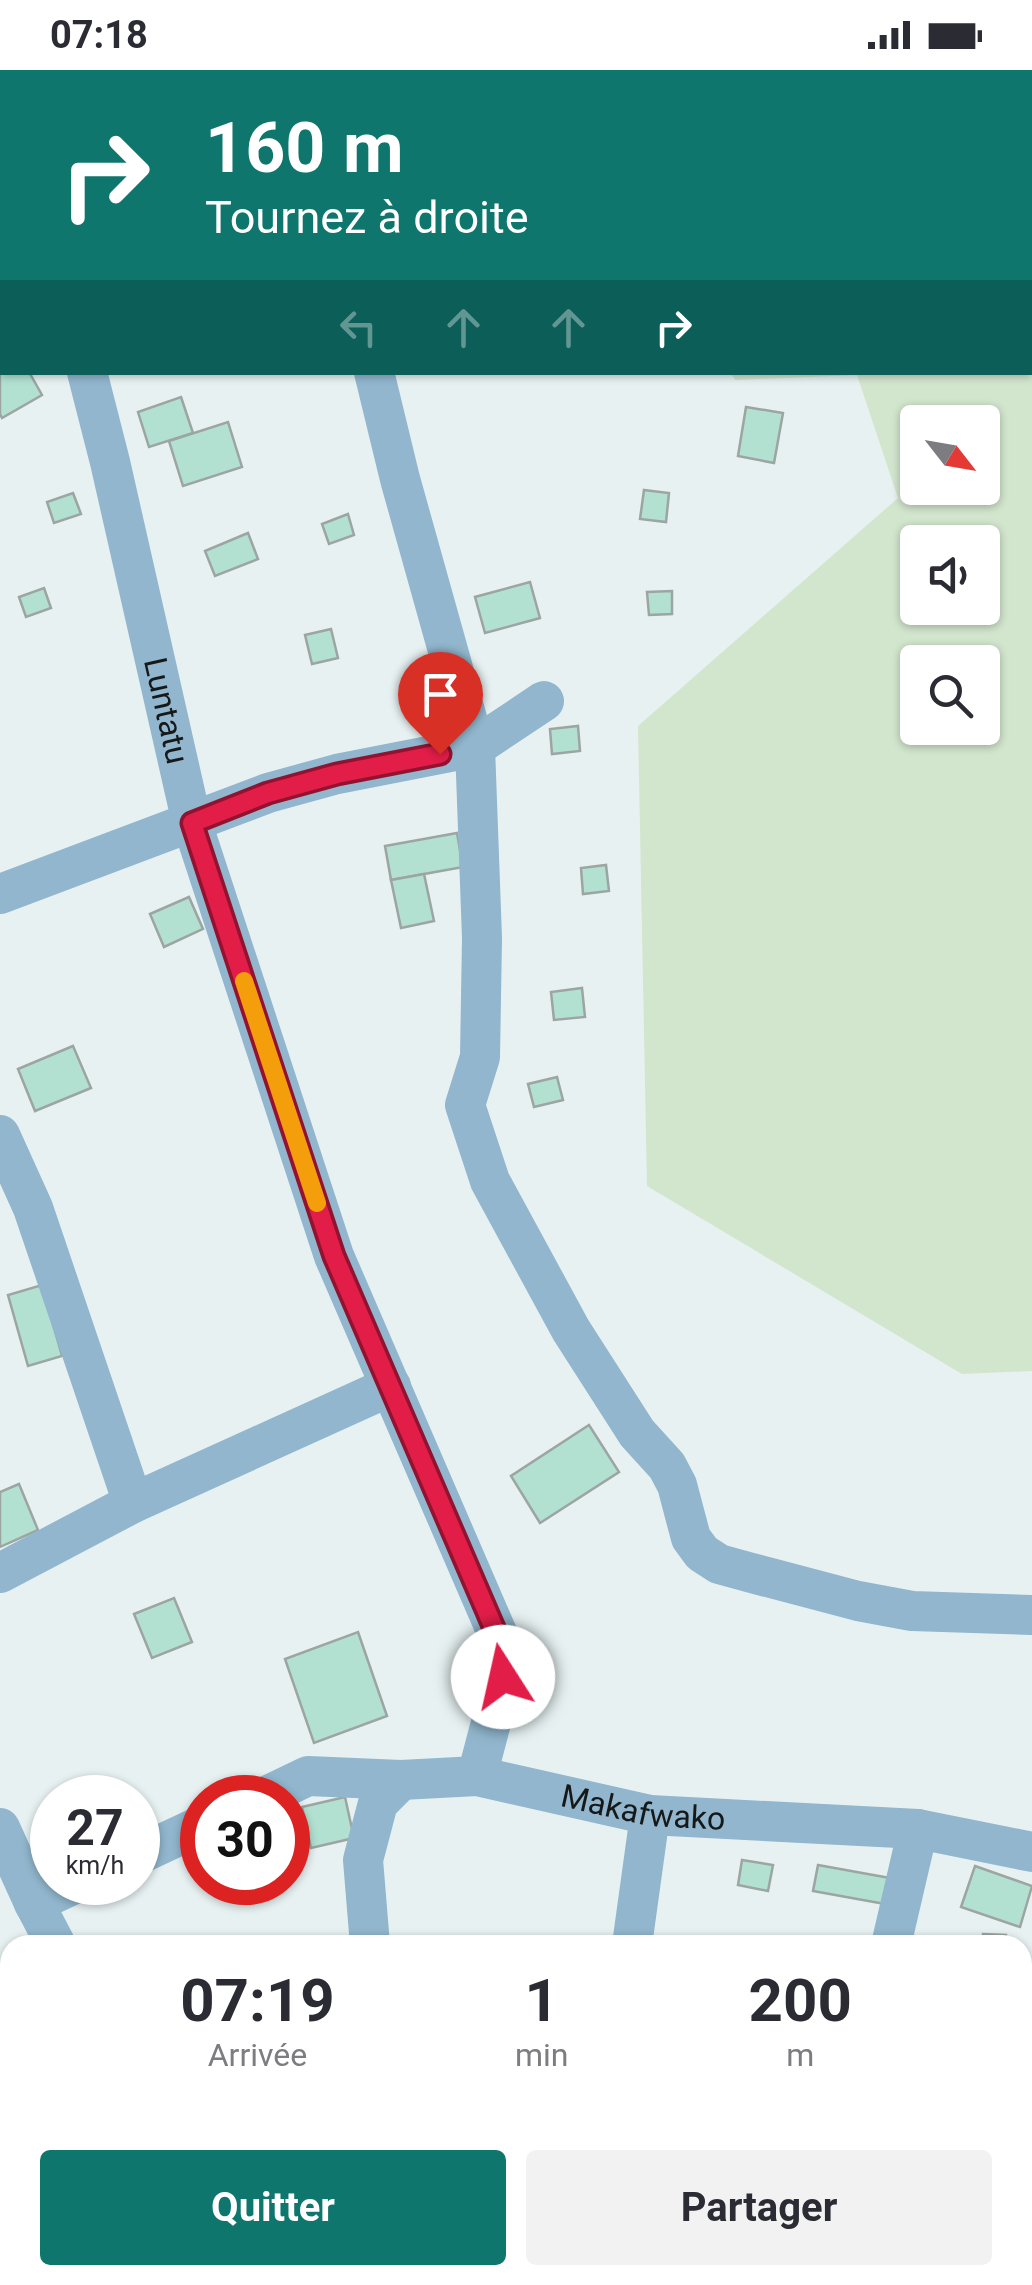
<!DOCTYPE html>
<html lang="fr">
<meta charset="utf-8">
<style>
body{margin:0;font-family:Roboto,sans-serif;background:#f2f2f3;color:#2b2b33;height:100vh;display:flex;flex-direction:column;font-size:38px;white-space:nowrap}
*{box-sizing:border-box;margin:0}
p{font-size:32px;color:#7c7c81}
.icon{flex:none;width:55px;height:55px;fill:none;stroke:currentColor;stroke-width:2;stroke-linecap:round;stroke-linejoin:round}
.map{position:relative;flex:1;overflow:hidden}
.details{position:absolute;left:0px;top:1865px;width:1032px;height:350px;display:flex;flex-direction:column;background:#fff;border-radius:30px 30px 0 0;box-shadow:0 2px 8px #0004}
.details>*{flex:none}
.hud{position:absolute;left:0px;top:0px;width:1032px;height:305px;box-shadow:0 2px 8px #0004;background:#0f766e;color:#fff;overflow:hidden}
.needle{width:65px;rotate:121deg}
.fabs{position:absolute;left:900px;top:335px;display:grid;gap:20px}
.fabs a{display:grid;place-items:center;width:100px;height:100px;border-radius:10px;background:#fff;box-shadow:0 2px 8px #0004;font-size:50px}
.speed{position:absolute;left:30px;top:1705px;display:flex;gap:20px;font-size:50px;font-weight:700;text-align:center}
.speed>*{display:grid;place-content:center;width:130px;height:130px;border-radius:50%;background:#fff;box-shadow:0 2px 8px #0004;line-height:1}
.speed small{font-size:25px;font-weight:400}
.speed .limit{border:15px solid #d22;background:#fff;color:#111}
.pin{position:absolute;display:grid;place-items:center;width:85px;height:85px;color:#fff;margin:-102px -42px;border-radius:50% 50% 50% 0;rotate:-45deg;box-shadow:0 0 10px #0007}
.pin .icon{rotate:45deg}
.me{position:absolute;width:110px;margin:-55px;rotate:350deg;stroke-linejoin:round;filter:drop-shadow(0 0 8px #0008)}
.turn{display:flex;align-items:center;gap:35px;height:210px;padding:0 40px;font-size:45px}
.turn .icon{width:130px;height:130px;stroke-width:2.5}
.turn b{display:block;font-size:70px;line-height:85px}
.lanes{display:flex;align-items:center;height:95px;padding:0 40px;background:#0003;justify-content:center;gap:50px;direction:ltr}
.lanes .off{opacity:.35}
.eta{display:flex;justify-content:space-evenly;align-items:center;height:170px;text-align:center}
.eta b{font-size:60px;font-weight:700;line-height:70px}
.button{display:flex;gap:20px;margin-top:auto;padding:20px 40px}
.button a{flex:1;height:115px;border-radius:10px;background:#0f766e;color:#fff;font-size:40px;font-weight:700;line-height:115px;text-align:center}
.button a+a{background:#f2f2f3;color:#2b2b33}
.status{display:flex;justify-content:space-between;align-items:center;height:70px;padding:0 50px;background:#fff;direction:ltr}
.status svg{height:28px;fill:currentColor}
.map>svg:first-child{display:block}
</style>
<div class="status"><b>07:18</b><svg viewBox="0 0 49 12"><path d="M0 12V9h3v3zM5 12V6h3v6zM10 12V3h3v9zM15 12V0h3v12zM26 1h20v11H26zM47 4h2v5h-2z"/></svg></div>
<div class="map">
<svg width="1032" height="2215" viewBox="0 0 1032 2215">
<rect width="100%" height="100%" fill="#e7f1f2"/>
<path fill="#d2e5cd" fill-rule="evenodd" d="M592,0H1032V1301L962,1304L647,1116L638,656L898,428L857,305L735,310L731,303L1030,302V2H593ZM918,352H982V418H918ZM918,472H982V538H918ZM918,592H982V658H918Z"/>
<g fill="#b2e1d1" stroke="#9da5a2" stroke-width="2.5">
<path d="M2,288V302H29L42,325L2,348L0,344V289Z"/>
<path d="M181,327L193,363L149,377L138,342Z"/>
<path d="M746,337L783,343L774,393L738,386Z"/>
<path d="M228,352L242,397L183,416L169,371Z"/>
<path d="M644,420L669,423L666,452L640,449Z"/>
<path d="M73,423L81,444L54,453L47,432Z"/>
<path d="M348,444L354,465L329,474L322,454Z"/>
<path d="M248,463L258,489L215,506L205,481Z"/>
<path d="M530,512L540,548L485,563L475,527Z"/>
<path d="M44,518L51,538L26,547L19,527Z"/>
<path d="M672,521V544L649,545L647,522Z"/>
<path d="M331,559L338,588L312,594L305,565Z"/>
<path d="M578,656L580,681L552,684L550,659Z"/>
<path d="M457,763L463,797L391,810L385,776Z"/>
<path d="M606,795L609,821L583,824L581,798Z"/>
<path d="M424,804L434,851L401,858L391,810Z"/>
<path d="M189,827L203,859L164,877L150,844Z"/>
<path d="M582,918L585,947L554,950L551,922Z"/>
<path d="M73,976L91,1018L35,1041L18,999Z"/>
<path d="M557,1007L563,1030L534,1037L528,1014Z"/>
<path d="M42,1215L62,1286L28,1296L8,1225Z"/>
<path d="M589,1355L619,1402L540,1453L511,1406Z"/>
<path d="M19,1414L38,1460L0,1477V1422Z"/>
<path d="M174,1528L192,1572L152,1588L134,1544Z"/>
<path d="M358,1562L387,1646L314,1673L285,1589Z"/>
<path d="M345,1727L354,1768L311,1778L302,1737Z"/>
<path d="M742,1790L773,1795L768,1821L738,1815Z"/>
<path d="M818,1795L890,1808L885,1834L813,1821Z"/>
<path d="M975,1796L1032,1816L1020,1857L961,1837Z"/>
<path d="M983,1864L1006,1865L1005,1875H982Z"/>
<path d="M0,1999L7,2036L0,2038Z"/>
<path d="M775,2205H806L804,2215H773Z"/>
<path d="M912,2205H943L940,2213Z"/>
<path d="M988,2205H1020L1019,2215H986Z"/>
</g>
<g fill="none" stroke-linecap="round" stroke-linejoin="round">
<g stroke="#91b6cd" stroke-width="40">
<path d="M240,0L241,2"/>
<path d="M191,2L194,0"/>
<path d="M0,128L2,132"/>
<path id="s1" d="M87,302L110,392L192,753L334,1186L501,1572L503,1607L477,1706"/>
<path d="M374,302L400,409L475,677L482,868L480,987L465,1035L490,1111L571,1260L637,1363L667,1396L677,1415L691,1468L702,1483L719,1494L748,1502L858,1531L912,1541L1032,1545"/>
<path d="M0,824L268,723L337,704L475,677L544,631"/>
<path d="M0,1065L33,1138L133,1433"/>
<path d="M0,1503L133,1433L391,1316"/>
<path id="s2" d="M262,1728L308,1706L401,1710L477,1706L650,1745L918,1759L1032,1782"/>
<path d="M0,1758L34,1833L56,1875"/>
<path d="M138,1785L202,1755"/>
<path d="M34,1833L79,1812"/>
<path d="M370,1875L363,1790L378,1733L401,1710"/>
<path d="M632,1875L650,1745"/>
<path d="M891,1875L918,1759"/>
<path d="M220,2205L224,2215"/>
<path d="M813,2215L816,2205"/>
</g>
</g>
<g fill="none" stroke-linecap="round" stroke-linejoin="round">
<defs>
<path id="route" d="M440,684L337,704L268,723L192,753L334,1186L500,1572L503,1607"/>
</defs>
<use href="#route" stroke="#92132f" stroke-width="25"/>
<use href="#route" stroke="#e11d48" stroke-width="18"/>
<path stroke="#f59e0b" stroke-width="18" d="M244,911L317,1133"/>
</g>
<g text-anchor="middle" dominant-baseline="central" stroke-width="8" stroke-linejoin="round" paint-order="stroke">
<g font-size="32" fill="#161919" stroke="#f5feff">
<text stroke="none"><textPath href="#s1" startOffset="348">Luntatu</textPath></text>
<text stroke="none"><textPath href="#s2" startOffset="390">Makafwako</textPath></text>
</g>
</g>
</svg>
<div class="fabs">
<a><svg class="needle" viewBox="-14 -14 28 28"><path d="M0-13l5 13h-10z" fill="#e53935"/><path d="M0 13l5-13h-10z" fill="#7c7c81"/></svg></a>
<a><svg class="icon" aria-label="sound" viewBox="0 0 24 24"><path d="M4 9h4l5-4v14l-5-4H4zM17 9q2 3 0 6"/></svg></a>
<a><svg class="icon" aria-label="search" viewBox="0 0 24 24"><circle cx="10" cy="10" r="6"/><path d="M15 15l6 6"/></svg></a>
</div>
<div class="speed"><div>27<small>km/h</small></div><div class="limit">30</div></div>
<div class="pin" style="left:440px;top:684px;background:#d93025"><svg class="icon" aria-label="arrive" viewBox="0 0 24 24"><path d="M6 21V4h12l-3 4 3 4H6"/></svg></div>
<svg class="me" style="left:503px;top:1607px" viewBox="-20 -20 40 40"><circle r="19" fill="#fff"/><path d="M0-13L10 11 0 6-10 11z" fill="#e11d48"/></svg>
<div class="hud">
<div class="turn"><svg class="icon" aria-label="right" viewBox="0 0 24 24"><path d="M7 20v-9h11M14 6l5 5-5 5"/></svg><div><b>160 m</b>Tournez à droite</div></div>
<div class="lanes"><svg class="icon off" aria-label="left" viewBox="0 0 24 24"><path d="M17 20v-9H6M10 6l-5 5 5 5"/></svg><svg class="icon off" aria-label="ahead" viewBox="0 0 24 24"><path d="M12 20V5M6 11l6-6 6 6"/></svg><svg class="icon off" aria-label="ahead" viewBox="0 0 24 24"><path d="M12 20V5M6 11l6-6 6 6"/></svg><svg class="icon" aria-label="right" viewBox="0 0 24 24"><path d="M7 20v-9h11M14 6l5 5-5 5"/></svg></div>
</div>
<section class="details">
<div class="eta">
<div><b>07:19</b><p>Arrivée</p></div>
<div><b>1</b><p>min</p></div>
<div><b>200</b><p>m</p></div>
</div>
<div class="button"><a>Quitter</a><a>Partager</a></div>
</section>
</div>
